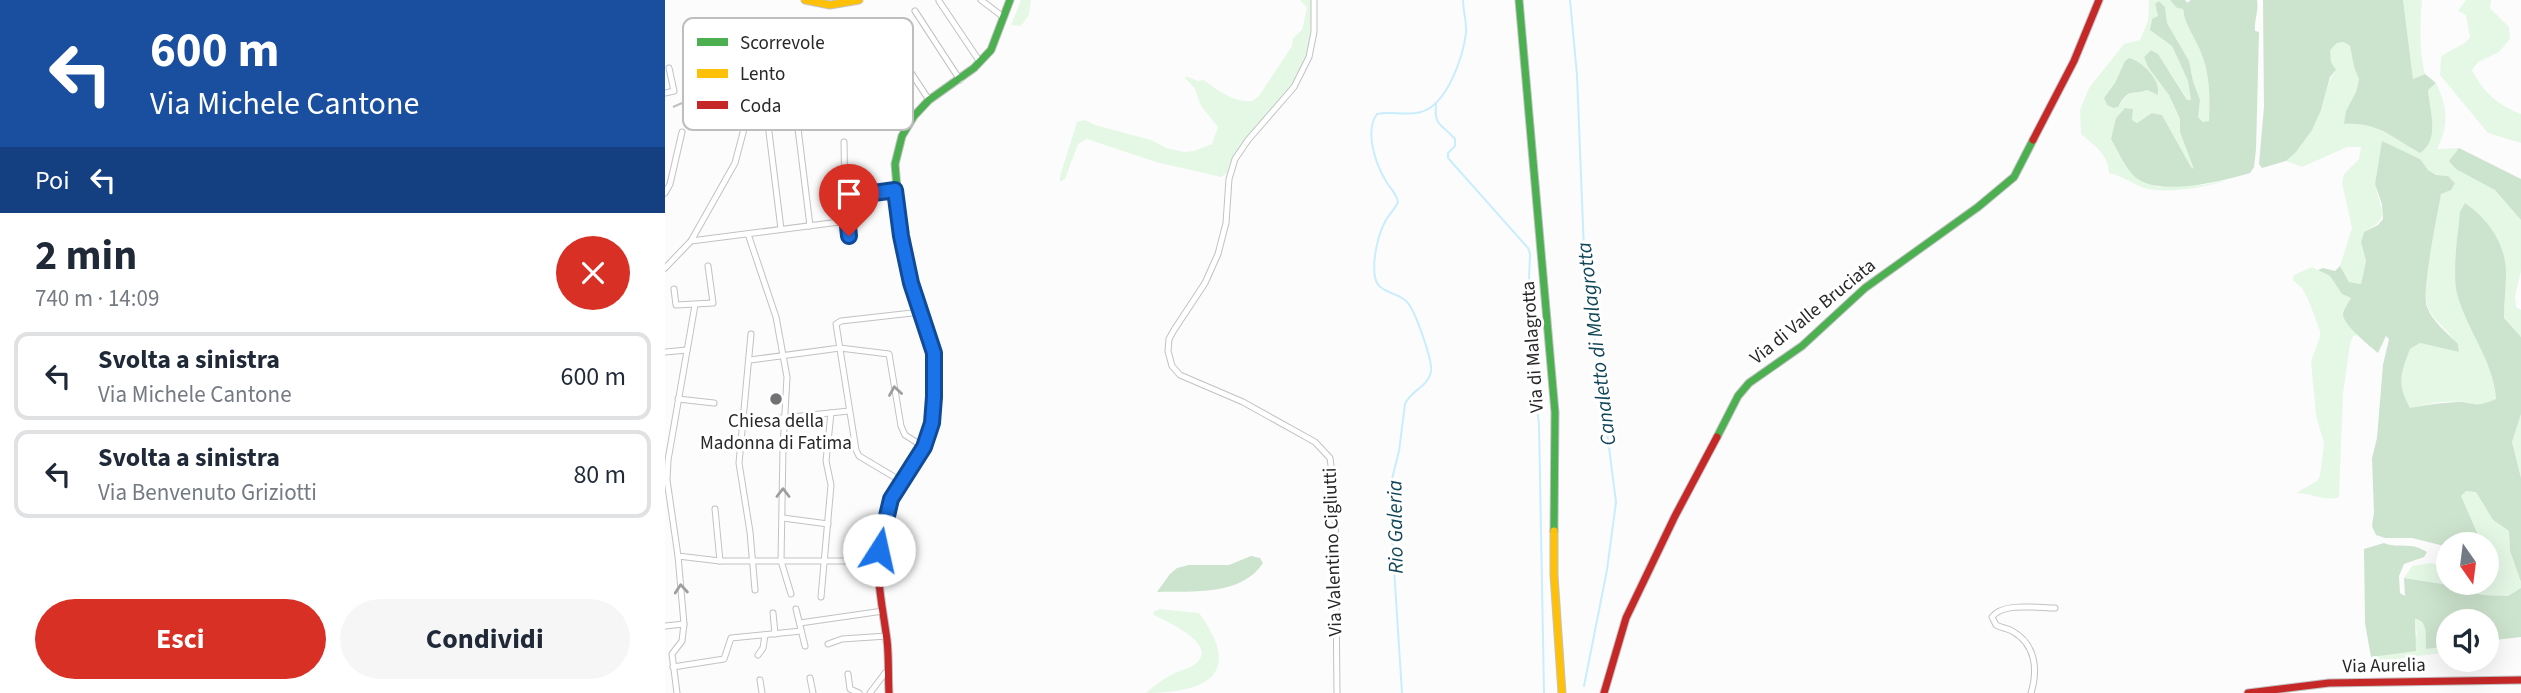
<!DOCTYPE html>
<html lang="it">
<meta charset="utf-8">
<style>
body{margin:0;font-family:"Source Sans 3",sans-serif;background:#f6f6f7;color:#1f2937;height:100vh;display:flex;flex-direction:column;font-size:26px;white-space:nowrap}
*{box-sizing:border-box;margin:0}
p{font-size:23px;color:#747a83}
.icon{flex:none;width:38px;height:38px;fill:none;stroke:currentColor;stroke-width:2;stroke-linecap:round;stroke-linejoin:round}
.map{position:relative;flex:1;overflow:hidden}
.details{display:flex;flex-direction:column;background:#fff;width:665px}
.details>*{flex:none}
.hud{background:#1a4fa0;color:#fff;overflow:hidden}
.needle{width:46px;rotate:166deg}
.tools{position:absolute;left:1771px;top:532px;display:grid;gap:14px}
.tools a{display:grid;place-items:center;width:63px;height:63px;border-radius:50%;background:#fff;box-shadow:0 7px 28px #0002;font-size:35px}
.pin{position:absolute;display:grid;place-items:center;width:60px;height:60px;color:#fff;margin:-72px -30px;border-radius:50% 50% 50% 0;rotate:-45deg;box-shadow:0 0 7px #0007}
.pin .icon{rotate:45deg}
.me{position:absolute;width:77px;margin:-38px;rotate:10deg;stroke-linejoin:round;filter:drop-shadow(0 0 5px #0008)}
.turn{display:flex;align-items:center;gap:24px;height:147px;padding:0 35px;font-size:32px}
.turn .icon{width:91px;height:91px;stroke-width:2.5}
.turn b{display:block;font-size:49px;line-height:60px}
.then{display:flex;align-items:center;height:66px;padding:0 35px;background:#0003;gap:14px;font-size:26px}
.round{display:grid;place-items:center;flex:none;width:74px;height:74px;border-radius:37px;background:#f6f6f7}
.summary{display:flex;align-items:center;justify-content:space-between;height:119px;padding:0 35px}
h1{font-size:42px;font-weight:700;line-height:52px}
.primary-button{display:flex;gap:14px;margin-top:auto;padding:14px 35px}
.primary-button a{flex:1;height:80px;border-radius:42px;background:#d93025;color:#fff;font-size:28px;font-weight:700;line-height:80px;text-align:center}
.primary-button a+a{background:#f6f6f7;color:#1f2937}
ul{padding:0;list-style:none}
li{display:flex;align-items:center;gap:21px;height:88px;margin:0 14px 10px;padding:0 21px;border:4px solid #e0e1e3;border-radius:14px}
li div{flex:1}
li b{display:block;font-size:26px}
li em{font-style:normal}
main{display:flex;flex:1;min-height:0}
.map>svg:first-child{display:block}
</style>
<main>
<section class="details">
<div class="hud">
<div class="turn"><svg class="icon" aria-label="left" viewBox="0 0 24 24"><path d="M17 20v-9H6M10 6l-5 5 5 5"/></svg><div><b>600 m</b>Via Michele Cantone</div></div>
<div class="then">Poi<svg class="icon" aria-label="left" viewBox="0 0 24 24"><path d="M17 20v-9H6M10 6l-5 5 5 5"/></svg></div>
</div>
<div class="summary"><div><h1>2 min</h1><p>740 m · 14:09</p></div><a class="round" style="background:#d93025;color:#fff"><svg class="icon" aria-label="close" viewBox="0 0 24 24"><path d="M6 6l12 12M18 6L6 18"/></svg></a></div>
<ul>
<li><svg class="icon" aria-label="left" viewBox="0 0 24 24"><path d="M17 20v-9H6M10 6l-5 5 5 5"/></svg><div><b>Svolta a sinistra</b><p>Via Michele Cantone</p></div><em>600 m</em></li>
<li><svg class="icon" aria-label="left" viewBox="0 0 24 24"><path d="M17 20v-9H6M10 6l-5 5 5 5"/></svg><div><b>Svolta a sinistra</b><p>Via Benvenuto Griziotti</p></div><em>80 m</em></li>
</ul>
<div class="primary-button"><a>Esci</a><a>Condividi</a></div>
</section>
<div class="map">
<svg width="1856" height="693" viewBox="0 0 1856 693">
<rect width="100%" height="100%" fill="#fcfcfd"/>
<g fill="#e5f8e6" fill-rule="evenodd">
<path d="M356,0H366L364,15L356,26L346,25Z"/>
<path d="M635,0H647C647,68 635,80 591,128C578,142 566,154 562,173L556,177L491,162L422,139L413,144L400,179L395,182V176L412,122L420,120L430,125L486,140L501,148L519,152L529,151L547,144L553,127L536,106L530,89L521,79L520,76L533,81L539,80C552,90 569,103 587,101L594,96L627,46L628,38L637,30L642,8Z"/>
<path d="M1484,0H1505L1512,8L1518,9C1520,25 1529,36 1535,50C1545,74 1545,96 1544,122H1538L1533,117L1535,100L1528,81L1524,61L1502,23L1500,7L1494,1L1490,4L1493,17L1487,19L1485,30L1507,46L1523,81L1526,100L1523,101L1493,54L1486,50L1479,57L1483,67L1504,95L1515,119L1516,132L1530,170L1526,167L1497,115L1487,113L1472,123L1467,120L1468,109L1460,108L1451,118L1446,139C1462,165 1464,177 1494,187L1538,185L1562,180C1541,188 1500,194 1479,188C1468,184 1455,175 1444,173C1444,155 1429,145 1416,134L1415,110L1424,88L1459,44L1475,40L1483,21ZM1464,59C1479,63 1491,77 1494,93L1493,95L1482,90C1465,96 1465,87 1453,107L1448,108L1442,105L1439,98L1450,84L1460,61Z"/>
<path d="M1738,0H1757C1755,24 1754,51 1760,74L1748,79Z"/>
<path d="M1801,0H1826L1825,8L1844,27L1845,39L1834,52L1813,62L1807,70C1818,92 1833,105 1856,114V143L1823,133L1775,75L1776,57C1784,49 1799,47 1805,37L1801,15L1793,11Z"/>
<path d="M1679,42L1685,46L1689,67L1694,78L1691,92L1681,111L1680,124C1713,122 1728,139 1755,153L1767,118L1763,90L1771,83C1783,107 1784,126 1772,149L1794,148L1785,161L1830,190L1856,220V271L1850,296L1851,307L1856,310V337L1839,318L1841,271L1801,204C1772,248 1827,349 1831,400C1813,407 1816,405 1798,402C1780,400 1761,404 1745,409L1735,389L1738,366L1745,349L1755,343L1794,352C1792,335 1770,324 1763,308C1755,292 1773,215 1776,193L1786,190L1790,183L1783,176L1771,175L1763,170L1755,159L1717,142C1716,155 1711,168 1711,181C1710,207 1732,215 1699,232L1696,242L1701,261L1696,284L1684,282L1675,266L1687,228L1677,183L1679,174L1694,159L1696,147H1682L1637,167L1621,161C1636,147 1648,131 1655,111C1661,97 1661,83 1671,70L1666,62L1664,50L1672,43Z"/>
<path d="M1647,267L1665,276L1677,294L1686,298C1676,320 1678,317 1693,335L1688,336L1685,344L1678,394L1674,497C1660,502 1646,493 1631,493L1652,481L1655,476L1659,443L1651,416L1646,361L1655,337V331L1643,299L1637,288L1628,280L1629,275Z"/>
<path d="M1856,414V478L1847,442Z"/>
<path d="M1801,491L1811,492L1828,520L1844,531L1845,551L1856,582V588L1843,596L1817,595L1783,585L1739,578L1747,566L1765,563L1783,566V583H1822V544H1817L1796,496Z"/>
<path d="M495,609L534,613C579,674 542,693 481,693C489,686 498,679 508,674C515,670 523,669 529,665C557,646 503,622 489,615L488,612Z"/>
<path d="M1750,619C1764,622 1760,637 1761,649L1783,646V652L1708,662L1706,657L1723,654L1752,636Z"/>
</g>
<g fill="#cce3cd">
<path d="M1505,0H1520L1522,3L1526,0H1592C1594,11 1589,20 1590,31L1594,32L1591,149L1589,167L1585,173C1558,181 1492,198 1469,176C1460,167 1453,151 1446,139L1451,118L1460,108L1468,109L1467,120L1472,123L1487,113L1497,115L1526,167L1529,169L1515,132V119L1504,95L1483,67L1479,57L1486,50L1493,54L1522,100H1526L1523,81L1507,46L1485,30L1487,19L1493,16L1490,4L1494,1L1500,7L1502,23L1524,61L1528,81L1535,100L1533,117L1538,122L1544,121C1545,96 1545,73 1535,50C1529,36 1520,25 1518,9L1512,8Z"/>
<path d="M1598,0H1738L1748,79L1760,74L1771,83L1763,90C1765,110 1775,140 1755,153C1727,138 1714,122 1679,124L1681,111L1691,92L1694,79L1689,67L1685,46L1679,42L1672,43L1665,50L1666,62L1671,70L1665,77L1656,110L1647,130L1631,152L1621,161L1597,168L1594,164L1599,107Z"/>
<path d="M1464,58C1478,62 1496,80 1493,95L1482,90C1465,96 1464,87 1453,107L1448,108L1442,105L1439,98L1450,83L1460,61Z"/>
<path d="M1717,141L1755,159L1763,170L1771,175L1783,176L1790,183L1786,190L1776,194C1773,213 1756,292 1762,307C1767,321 1783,334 1793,344L1794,352L1755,343L1745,349C1735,375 1732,384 1745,408C1761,405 1775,403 1792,402C1812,402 1808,409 1831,399C1828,358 1802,332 1792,293C1787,273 1793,233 1795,212L1800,203C1823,219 1841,244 1841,273C1841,288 1839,303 1839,318L1856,337V414L1847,442L1856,478V582L1845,551L1844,531L1828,520L1811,492L1801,491L1796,496L1817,544H1783V547L1747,538H1720L1711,535L1707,526L1709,512L1707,458L1712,438L1718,365L1724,339L1721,336L1713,353C1706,347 1677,324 1678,314C1679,309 1684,302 1686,298L1677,294L1665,276L1653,270L1658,268L1670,271L1675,266L1684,282L1696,284L1701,261L1696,242L1699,232L1713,225L1718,219L1717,204L1710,184Z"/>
<path d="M1794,148L1856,179V220L1830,190L1791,169L1784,161Z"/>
<path d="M1719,543C1733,549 1745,541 1762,552L1759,557L1739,564L1734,576L1735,593L1740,596L1739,578L1783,585L1817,595L1843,596L1856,588V637L1822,641V621H1783V646L1761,649C1760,637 1764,621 1750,619L1751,651L1706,657L1700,623L1699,549Z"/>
<path d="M586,556L595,558L598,563C577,596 527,591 492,592L505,574L512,568L524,565H564Z"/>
</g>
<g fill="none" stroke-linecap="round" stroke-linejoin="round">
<g stroke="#caedfc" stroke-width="2">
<path d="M905,0L912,75L919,251L951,502L942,570L919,686"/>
<path d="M771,104C769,127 776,123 790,139V146L783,153V158L863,248L865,254L862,329L874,424L879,693"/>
<path d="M737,693L726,521V483L734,451L740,404C745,391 763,387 766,372C768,361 750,310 742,302C732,291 713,294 710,277C707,260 713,234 721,220C725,213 730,209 733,202C731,193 727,190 722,183C711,165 699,132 712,114C727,111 740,116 756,112C782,105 798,57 801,33C802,23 798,11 798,0"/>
</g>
<defs>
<g id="street">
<path d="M316,0L337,16"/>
<path d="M649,0V32L644,57L629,87L583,140L570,159L564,179L561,223L553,254L540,283L509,330L504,339L503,351L507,366L515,375L578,402L650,442L665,458L670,496L672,693"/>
<path d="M274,1L315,62"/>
<path d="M250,11L295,80"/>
<path d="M214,24L264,100"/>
<path d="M181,42L239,131"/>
<path d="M0,93L9,91L4,68"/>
<path d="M129,96L145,226"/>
<path d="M100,100L116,229"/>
<path d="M179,142L180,197L184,236"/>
<path d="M0,193L5,184L17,132"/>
<path d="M180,197L230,190"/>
<path d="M83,234L111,317L122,377L118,448L116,561L126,594"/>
<path d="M26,241L182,221"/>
<path d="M0,268L26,241L70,163L84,110L92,103L100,100L165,91"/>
<path d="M9,289L11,305L48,303L43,266"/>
<path d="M86,334L74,463L85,532L90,590"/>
<path d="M0,352L22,350"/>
<path d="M85,360L175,348L224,354L236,426L240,435L259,447"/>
<path d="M13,399L49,403"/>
<path d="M78,422L184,411"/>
<path d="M236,481L194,456L191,450L171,324L176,321L256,312"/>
<path d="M50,509L55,561"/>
<path d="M118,518L163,524"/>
<path d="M13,556L55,561H189L214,555"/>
<path d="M156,597L166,485L161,461L166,413"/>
<path d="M131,609L140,646"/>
<path d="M108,613L110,634"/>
<path d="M135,623L218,611"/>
<path d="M0,626L19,624"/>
<path d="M163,644L177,639L222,636"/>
<path d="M93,655L98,648L100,635"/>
<path d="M8,667L59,659L66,638L136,631"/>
<path d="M183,674L185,689L194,693"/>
<path d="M145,678L148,693"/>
<path d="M95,680L97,693"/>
<path d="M12,693L7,654L17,641L19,624L13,556L2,480L3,460L30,305"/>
<path d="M205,693L220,673H223"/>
<path d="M1366,693C1373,670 1371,644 1347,631C1342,628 1336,628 1331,625L1327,617C1338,602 1373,608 1390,608"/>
</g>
<g id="fast">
<path d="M854,0L890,412L889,531"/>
<path d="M266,344L246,283L236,236L230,164L237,136L249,116L264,100L309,68L326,50L345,0"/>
<path d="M1052,437L1073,396L1084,383L1137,346L1200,288L1313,207L1349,177L1368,140"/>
</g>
<g id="slow">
<path d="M140,0L165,5L194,0"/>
<path d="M889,531V575L897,693"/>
</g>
<g id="jam">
<path d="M1368,140L1409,61L1434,0"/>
<path d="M224,693C223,675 224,657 222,640C217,602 209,573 216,534C222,499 243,478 258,448C271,423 275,370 266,344"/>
<path d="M939,693L961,618L1010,516L1052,437"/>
<path d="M1583,693L1664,683L1856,680"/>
</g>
</defs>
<use href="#street" stroke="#c2c2c4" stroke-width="7"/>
<use href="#fast" stroke="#c2c2c4" stroke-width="9"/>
<use href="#slow" stroke="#c2c2c4" stroke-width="9"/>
<use href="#jam" stroke="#c2c2c4" stroke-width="9"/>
<use href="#street" stroke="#fff" stroke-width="5"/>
<use href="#fast" stroke="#4caf50" stroke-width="7"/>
<use href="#slow" stroke="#ffc107" stroke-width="7"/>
<use href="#jam" stroke="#c62828" stroke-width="7"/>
<path stroke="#bfbfc0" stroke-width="2" stroke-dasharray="10 5" stroke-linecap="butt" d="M8,107L178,32"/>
</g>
<defs><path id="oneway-chevron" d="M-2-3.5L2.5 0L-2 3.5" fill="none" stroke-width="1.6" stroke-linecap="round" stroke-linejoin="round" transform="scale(1.75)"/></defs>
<g stroke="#9e9ea0">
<use href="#oneway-chevron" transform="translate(230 391) rotate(-99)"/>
<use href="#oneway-chevron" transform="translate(118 493) rotate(-90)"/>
<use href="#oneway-chevron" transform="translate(16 589) rotate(-95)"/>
</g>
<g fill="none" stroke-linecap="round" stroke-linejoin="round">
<defs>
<path id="route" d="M184,236L180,197L230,190L236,236L246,283L269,353V397L267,423L259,447L226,499L214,550"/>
</defs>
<use href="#route" stroke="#114b97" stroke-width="18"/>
<use href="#route" stroke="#1a73e8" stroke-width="12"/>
</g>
<circle fill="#727274" stroke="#fff" stroke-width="2.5" cx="111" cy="399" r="7"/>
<g text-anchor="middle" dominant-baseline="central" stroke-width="6" stroke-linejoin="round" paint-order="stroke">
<g font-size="19" fill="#28282b" stroke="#fff">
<text transform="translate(1148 312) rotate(-39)">Via di Valle Bruciata</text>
<text transform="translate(868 347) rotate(-94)">Via di Malagrotta</text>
<text transform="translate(668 552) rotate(-92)">Via Valentino Cigliutti</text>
<text transform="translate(1719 666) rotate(-1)">Via Aurelia</text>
</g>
<g font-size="19" fill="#28282b" stroke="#fff">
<text x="111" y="421">Chiesa della<tspan x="111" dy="22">Madonna di Fatima</tspan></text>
</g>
<g font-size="21" font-style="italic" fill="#104658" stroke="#fff">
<text transform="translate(931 344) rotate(-97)">Canaletto di Malagrotta</text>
<text transform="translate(730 527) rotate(-91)">Rio Galeria</text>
</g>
</g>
<rect x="18" y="18" width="230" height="112" rx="10" fill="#fff" stroke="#bebebf" stroke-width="2"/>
<rect x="32" y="38" width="31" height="8" fill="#4caf50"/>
<rect x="32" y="69" width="31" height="9" fill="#ffc107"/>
<rect x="32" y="101" width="31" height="8" fill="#c62828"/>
<g font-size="19" fill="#28282b">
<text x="75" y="49">Scorrevole</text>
<text x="75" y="80">Lento</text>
<text x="75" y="112">Coda</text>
</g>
</svg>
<div class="tools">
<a><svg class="needle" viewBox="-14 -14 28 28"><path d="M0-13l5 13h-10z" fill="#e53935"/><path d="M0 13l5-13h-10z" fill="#747a83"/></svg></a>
<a><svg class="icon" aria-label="sound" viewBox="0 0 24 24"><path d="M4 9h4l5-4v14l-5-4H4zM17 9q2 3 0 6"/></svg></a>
</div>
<div class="pin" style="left:184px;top:236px;background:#d93025"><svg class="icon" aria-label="arrive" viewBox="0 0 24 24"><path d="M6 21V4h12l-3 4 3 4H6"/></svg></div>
<svg class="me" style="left:214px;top:550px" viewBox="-20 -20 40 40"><circle r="19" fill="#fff"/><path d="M0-13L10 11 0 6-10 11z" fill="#1a73e8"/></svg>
</div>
</main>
